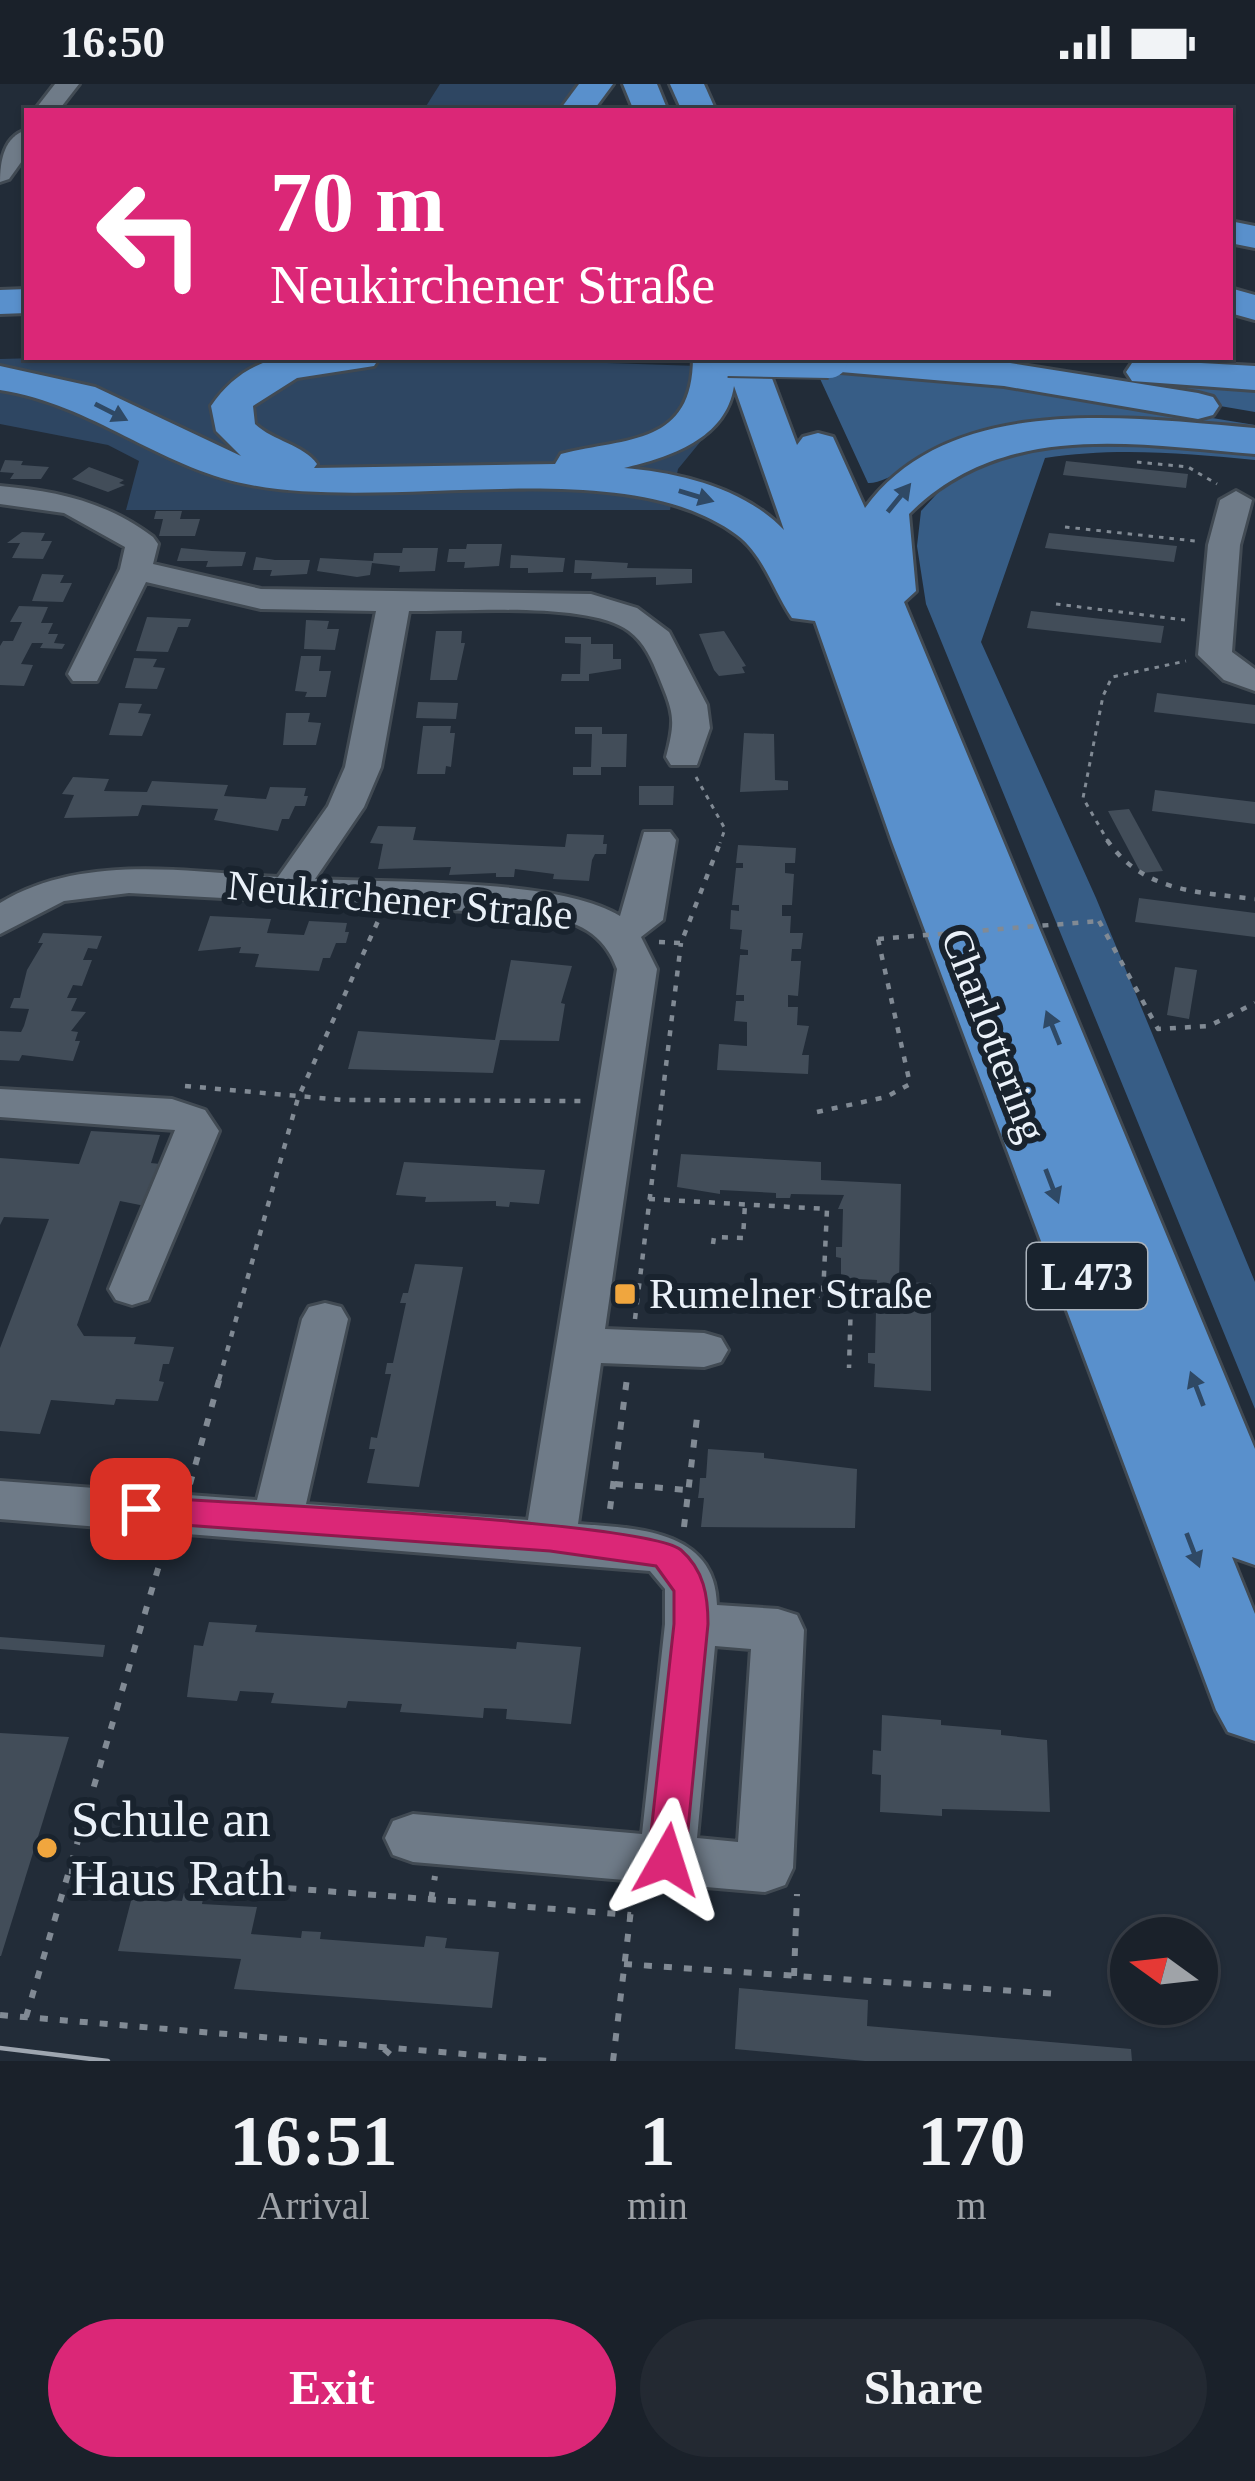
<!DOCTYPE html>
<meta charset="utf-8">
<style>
body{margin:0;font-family:Georgia,serif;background:#232932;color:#f1f3f6;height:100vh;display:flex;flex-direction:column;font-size:45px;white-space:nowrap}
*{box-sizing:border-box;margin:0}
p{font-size:39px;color:#9fa3a8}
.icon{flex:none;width:66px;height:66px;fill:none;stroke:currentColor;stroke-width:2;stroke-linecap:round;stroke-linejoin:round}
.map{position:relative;height:1977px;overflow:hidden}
.details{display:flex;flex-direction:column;background:#1a212a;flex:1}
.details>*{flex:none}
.hud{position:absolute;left:24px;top:24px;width:1209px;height:252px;border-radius:0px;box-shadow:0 3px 9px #0004,0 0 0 3px #383e47;background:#db2777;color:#fff;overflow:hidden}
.needle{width:78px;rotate:285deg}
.controls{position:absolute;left:1110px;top:1833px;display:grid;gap:24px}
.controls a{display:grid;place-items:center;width:108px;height:108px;border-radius:50%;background:#1a212a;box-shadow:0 3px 9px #0004,0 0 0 3px #383e47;font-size:60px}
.pin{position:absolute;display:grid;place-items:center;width:102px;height:102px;color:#fff;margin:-51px;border-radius:24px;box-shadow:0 6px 18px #0006}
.me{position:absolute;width:132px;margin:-66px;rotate:6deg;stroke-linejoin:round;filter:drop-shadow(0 0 9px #0008)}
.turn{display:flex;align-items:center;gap:42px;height:252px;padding:0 48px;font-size:54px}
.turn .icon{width:156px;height:156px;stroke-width:2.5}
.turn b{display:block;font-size:84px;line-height:102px}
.eta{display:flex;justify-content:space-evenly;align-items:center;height:204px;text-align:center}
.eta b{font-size:72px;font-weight:700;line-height:84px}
.button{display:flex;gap:24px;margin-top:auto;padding:24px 48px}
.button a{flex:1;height:138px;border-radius:72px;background:#db2777;color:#fff;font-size:48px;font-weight:700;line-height:138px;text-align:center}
.button a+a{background:#232932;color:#f1f3f6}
.status{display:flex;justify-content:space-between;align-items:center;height:84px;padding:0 60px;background:#1a212a;direction:ltr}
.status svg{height:33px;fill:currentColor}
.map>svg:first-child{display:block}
</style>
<div class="status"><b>16:50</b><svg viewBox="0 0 49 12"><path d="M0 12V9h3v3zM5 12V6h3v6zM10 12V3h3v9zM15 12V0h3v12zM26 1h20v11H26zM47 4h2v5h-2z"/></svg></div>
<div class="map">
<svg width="1255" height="1977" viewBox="0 0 1255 1977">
<rect width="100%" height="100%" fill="#222c38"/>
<g fill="#2e4662">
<path d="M440,0H582L560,27H423Z"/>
<path d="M75,273L350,278L485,275L698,282L699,309L664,346L701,357L678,385L670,426H126L139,377L108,361L0,340V275Z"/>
</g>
<g fill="#375d86">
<path d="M816,286L1022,303L1255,341V352L960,358C939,366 884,401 868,399Z"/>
<path d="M1033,290L1255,303V328Z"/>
<path d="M1167,363L1255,369V376C1186,369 1113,363 1045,374L981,558L1096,814L1255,1198V1325L926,520L917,462L921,427C932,416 942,402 955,394C1014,353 1100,364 1167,363Z"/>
</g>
<g fill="#424d59">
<path d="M5,376L23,377L21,381L49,383L41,395H10L14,389L0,388Z"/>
<path d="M1066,377L1188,390L1186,404L1063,391Z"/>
<path d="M89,383L124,396L119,399L125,401L108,408L72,395Z"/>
<path d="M156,427H182L180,435H200L195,452H159L163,435H154Z"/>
<path d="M22,448L45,449L41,457H52L43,475L12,474L20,459H7Z"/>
<path d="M1049,449L1177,462L1174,478L1045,464Z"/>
<path d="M467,460H502L499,482L464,484L465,478H447L449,465H466Z"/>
<path d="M181,464L212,467L246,468L242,482L206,483L208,477H177Z"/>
<path d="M403,464H438L435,487L399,488L400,482L372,479L370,491L357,493L317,487L320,474L373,477L374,469H402Z"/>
<path d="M511,471L565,474L563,488L528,489V484H510Z"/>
<path d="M256,473L275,476H310L307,490L270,492L272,486H253Z"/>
<path d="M575,476L628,479L627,484L692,485V499L656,501V493L591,495L592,489H574Z"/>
<path d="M42,490L64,491L60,499H72L63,518L32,517Z"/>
<path d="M19,522L48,523L41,539H53L48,550H58L54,559L65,560L62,565L40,564L43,559H32L21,580L33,581L24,602L0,601V562L3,557H13L22,538H10Z"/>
<path d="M1031,527L1164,542L1161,559L1027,544Z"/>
<path d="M147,533L191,535L188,543H178L168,568L136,567Z"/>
<path d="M306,536L329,537L327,545H339L335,566L304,565Z"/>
<path d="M436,547H462L461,559H465L457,596H430Z"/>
<path d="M724,547L746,582L742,583L745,589L719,592L714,586L699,550Z"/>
<path d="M565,553H591V560H613V575H621V585L589,590V597H561L562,590H580L581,560L565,559Z"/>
<path d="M301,572H321L319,587H331L326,613H305L307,608L295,607Z"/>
<path d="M134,574L157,575L153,583L165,584L157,605L125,604Z"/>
<path d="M1157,609L1255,621V640L1154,628Z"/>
<path d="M418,618L458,619L456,635L416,634Z"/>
<path d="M119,619L142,620L138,629L151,630L142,652L109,651Z"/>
<path d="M286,629H310L308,638L321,639L316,661H283Z"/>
<path d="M423,642H451L450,649H455L451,683L446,682L445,690H417Z"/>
<path d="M575,643H602V650H627L626,683H601V691H573V683H591L592,650H575Z"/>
<path d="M744,649L774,650L775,696L788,697V706L740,708Z"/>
<path d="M73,693L109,695L104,707L147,708L152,697L228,701L224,712L266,715L270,703L306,704L304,712H308L305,722H295L289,735H282L278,747L214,736L218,725L142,721L138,732L64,734L74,711L62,710Z"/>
<path d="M639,702H674L673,721H639Z"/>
<path d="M1155,706L1255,718V740L1152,727Z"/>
<path d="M1129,725L1163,787L1141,789L1108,727Z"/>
<path d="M378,742L416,743L413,756L565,763L567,750L604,751L603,760H607L606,770H595L592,776L589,797L553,795L554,790L515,785L514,793H496V789L449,791L451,783L378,785L383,760L370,759Z"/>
<path d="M738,761L796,764L795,779H785V789L794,790L792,821H782V832H791L790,849H803L801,865H792L791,877H801L798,912L788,911V923H798L797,941L809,942L802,971H809L808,990L717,986L719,960L747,962V938L734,937L736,917H744V911H736L740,871H748V866L740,865L742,846L730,845L731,826L739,827V821H732L736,784H743V779H736Z"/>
<path d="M1139,814L1255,829V853L1135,838Z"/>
<path d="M210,832L271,835L267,849L304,851L309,837L347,839L345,848H349L346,859H336L330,874H323L319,887L255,883L259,870L239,869L241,863L198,867Z"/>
<path d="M43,849L102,852L97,865L88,864L83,876H92L82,902L73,901L67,914H77L71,927L86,928L71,947L78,948L75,957H80L73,977L22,971L19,977L0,976V947L21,948L24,942L29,925L10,924L14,914H20L27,886L43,859H38Z"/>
<path d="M511,876L572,882L561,919L565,920L559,957L500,956L493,989L348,985L358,947L495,956Z"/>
<path d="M1175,883L1197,886L1189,935L1167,931Z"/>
<path d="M91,1047L160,1051L151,1079L160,1080L145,1122L120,1117L77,1241L84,1252L136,1253L134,1260L174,1263L169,1280H163L159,1297L164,1298L158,1317L116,1315L114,1321L51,1316L40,1350L0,1347V1264L49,1135L4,1133L0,1141V1074L79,1080Z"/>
<path d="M681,1070L821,1078V1096L901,1100L899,1198L931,1199V1307L874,1303L875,1280L868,1279V1269H875L876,1227H870V1217H876L877,1196L841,1194V1174L836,1173V1163H842L843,1125H838L844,1111L791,1110L790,1114H776V1109L720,1106V1110L677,1103Z"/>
<path d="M404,1078L545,1086L539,1120L510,1118L509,1123L496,1122V1117L425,1118L426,1113L396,1111Z"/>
<path d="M415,1180L463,1183L419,1403L367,1399L375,1365H369L371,1353L377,1354L391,1290H385L387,1279H393L406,1219H400L403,1209H408Z"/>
<path d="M708,1365L764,1369V1374L857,1385L855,1444L701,1443L704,1414H698L699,1407L700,1394H706Z"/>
<path d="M209,1538L257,1541L255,1548L516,1565L517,1558L581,1563L571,1640L506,1635L507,1625L484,1624L483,1634L400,1628L402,1620L348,1617L346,1624L271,1619L274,1609L240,1607L237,1617L187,1613L194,1561L203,1562Z"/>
<path d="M0,1553L105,1561L103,1573L0,1565Z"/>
<path d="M882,1631L941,1636V1641L1001,1646V1651L1047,1656L1050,1728L942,1725V1732L880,1728L881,1691L872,1690L873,1666L881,1667Z"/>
<path d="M0,1649L69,1653L1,1872H0Z"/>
<path d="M184,1809L204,1810L202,1820L257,1823L251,1850L301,1854L302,1847L321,1848L320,1855L424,1863L426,1852L447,1854L445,1864L499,1868L492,1924L234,1905L241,1875L118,1867L132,1813L182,1817Z"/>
<path d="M739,1904L868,1916L867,1942L1131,1965L1132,1977H865L735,1965Z"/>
</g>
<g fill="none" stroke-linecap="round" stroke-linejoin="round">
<defs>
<g id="minor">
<path d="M55,0H79L58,27H34Z"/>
<path d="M27,46V70L9,95L0,98C0,77 4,52 27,46Z"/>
<path d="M0,402C57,407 107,418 153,453L158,460L153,480L261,505L591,510L637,524L669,548L707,621L710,644L697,681H671L666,673C676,635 674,630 659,593C652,576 645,559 629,547C588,517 463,528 409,527L381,683L364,723L315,795C391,799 560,794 620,832L644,748H670L676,756L663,836L641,853L657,885L605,1245L704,1249L721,1254L728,1266L721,1278L704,1283L601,1279L578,1440C634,1444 716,1445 717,1521L778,1525L797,1531L804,1546L793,1784L785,1801L765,1808L413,1778L393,1771L385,1754L393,1737L413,1730L642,1750L665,1540V1505L650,1487L0,1435V1397L257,1416L302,1235L309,1223L325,1219L341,1223L348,1235L306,1420L528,1436L617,885C604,849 577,837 541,831L129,809L64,817L0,850V819C82,769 187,788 278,793L328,722L345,683L376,527L261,525L146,498L97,597H73L68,590L120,485L125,463L64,429L0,420ZM715,1562L751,1565L738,1758L697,1754Z"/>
<path d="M1236,407L1252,416L1240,461L1232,568L1255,585V607L1224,596L1198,571L1208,461L1220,416Z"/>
<path d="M0,1005L172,1015L205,1026L219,1047L148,1216L132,1221L116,1216L109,1205L175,1046L0,1033Z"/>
</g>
<g id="highway">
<path d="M579,0H613L593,27H559Z"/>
<path d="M623,0H657L668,27H634Z"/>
<path d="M670,0H704L716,27H682Z"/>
<path d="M1230,137L1255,142V164L1230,159Z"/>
<path d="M1230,204L1255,211V236L1230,229Z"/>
<path d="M27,205V229L0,230V206Z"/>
<path d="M280,273H380L374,282L297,294L253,322L255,340C273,357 304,361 317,380L314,384L555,380L561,370C628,353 693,362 693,273H764L797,361L803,353L818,349L833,353L865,424C950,307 1131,334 1255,344V370C1133,360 1003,336 909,430L916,507L904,518L1255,1365V1481L1232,1473L1255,1530V1657L1228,1648L1216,1626L892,758L815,537L792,534C774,508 764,471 737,451C623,366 390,430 246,400C157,382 94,321 0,306V282L95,303L241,372L216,347L211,322C229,296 249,282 280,273ZM734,302L784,446C746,405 678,388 624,384C670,373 726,355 734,302Z"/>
<path d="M810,273L1004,278L1198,309L1213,313L1219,322L1213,331L1198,335L1004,302L829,287L815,284Z"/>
<path d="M1147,276L1255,282V306L1132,297L1126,288L1132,279Z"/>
</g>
</defs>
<use href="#minor" stroke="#414a53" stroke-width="6"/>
<use href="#highway" stroke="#414a53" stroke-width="6"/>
<g stroke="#818a94" stroke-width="3" stroke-dasharray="4.5 6" stroke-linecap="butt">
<path d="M1137,378L1188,383L1217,400"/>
<path d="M1065,443L1195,457"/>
<path d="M1056,520L1185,536"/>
<path d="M696,693L725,745L720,759"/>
<path d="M1109,759L1083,714L1103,612L1112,593L1186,577"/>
</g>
<g stroke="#818a94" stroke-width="4.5" stroke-dasharray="6 9" stroke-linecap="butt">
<path d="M1107,756C1143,808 1197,808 1255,815"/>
<path d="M1099,837L1158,945L1209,942L1255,919"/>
<path d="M659,858L681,859L721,756"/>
<path d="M185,1002L343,1016L581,1017"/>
<path d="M817,1028L886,1013L910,1000L878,855"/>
<path d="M649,1115L827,1125L823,1212L851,1214L849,1284"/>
<path d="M713,1160L714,1153L743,1154L745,1120"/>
<path d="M709,1205L823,1212"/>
<path d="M635,1235L681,859"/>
<path d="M219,1296L298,1014L378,837"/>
</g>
<g stroke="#818a94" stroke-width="6" stroke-dasharray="8 12" stroke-linecap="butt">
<path d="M190,1400L220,1293"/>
<path d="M615,1400L687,1406"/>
<path d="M610,1425L627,1294"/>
<path d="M684,1443L698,1325"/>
<path d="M69,1787L631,1831"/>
<path d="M431,1816L435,1792"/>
<path d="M624,1880L1058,1910"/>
<path d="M794,1892L797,1810"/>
<path d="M0,1931L548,1977"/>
<path d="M26,1933L165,1461"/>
<path d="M384,1965L398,1977"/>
<path d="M613,1977L633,1809"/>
</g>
<use href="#minor" fill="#6f7b88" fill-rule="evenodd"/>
<use href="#highway" fill="#5990cc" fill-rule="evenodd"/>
<path stroke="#9ea6b0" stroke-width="4.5" d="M0,1964L108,1977"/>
<defs>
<path id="highway-bridge" d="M728,273L829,275"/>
</defs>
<use href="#highway-bridge" stroke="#414a53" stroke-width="42" stroke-linecap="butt"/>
<path stroke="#818a94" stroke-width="4.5" stroke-dasharray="6 9" stroke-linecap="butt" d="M878,855L1099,837"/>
<use href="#highway-bridge" stroke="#5990cc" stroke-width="38"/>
</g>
<defs><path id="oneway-solid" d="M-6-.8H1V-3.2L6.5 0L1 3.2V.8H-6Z" transform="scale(3)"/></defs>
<g fill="#2f4965">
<use href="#oneway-solid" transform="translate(111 328) rotate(27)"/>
<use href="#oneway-solid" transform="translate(696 412) rotate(17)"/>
<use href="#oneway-solid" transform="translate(899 414) rotate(-51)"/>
<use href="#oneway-solid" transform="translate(1053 944) rotate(-112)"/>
<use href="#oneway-solid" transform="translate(1052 1102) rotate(69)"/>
<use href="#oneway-solid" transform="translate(1197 1305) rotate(-111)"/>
<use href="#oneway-solid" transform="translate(1193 1466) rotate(69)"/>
</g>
<path fill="#db2777" stroke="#8e194d" stroke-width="3" d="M141,1413C216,1418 647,1437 681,1466C704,1486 708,1512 708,1540L685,1776L680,1787L667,1791L654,1787L648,1776L674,1540V1507L656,1482L550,1467L141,1438L129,1434L125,1425L129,1417Z"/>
<g fill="#f0a63e" stroke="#19232e" stroke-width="4.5">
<rect x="613" y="1198" width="24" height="24" rx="6"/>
<circle cx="47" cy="1764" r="12"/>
</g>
<g text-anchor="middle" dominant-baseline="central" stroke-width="12" stroke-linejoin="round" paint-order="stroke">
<rect fill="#19232e" stroke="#abb3bc" stroke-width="3" x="1027" y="1159" width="120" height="66" rx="9"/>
<g font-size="39" font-weight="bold" fill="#eaf1f9">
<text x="1087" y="1192">L 473</text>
</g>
<g font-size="42" fill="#eaf1f9" stroke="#19232e">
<text transform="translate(400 816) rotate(5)">Neukirchener Straße</text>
<text transform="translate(994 951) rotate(69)">Charlottering</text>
</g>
<g font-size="42" fill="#eaf1f9" stroke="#19232e" text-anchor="start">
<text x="649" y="1210">Rumelner Straße</text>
</g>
<g font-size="51" fill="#eaf1f9" stroke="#19232e" text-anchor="start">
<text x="71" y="1735">Schule an<tspan x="71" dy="59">Haus Rath</tspan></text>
</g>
</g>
</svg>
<div class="controls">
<a><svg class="needle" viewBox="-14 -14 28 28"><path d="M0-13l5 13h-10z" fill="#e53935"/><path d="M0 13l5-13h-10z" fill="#9fa3a8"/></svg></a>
</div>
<div class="pin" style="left:141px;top:1425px;background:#d93025"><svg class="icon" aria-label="arrive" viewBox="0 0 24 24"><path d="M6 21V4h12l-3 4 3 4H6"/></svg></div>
<svg class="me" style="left:667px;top:1776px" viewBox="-20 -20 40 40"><path d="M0-17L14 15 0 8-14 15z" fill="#db2777" stroke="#fff" stroke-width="4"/></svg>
<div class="hud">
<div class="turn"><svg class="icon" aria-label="left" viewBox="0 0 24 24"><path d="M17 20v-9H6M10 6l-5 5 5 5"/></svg><div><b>70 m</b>Neukirchener Straße</div></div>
</div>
</div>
<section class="details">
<div class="eta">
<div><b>16:51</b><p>Arrival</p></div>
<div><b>1</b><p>min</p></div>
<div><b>170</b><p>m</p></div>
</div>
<div class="button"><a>Exit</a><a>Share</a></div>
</section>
